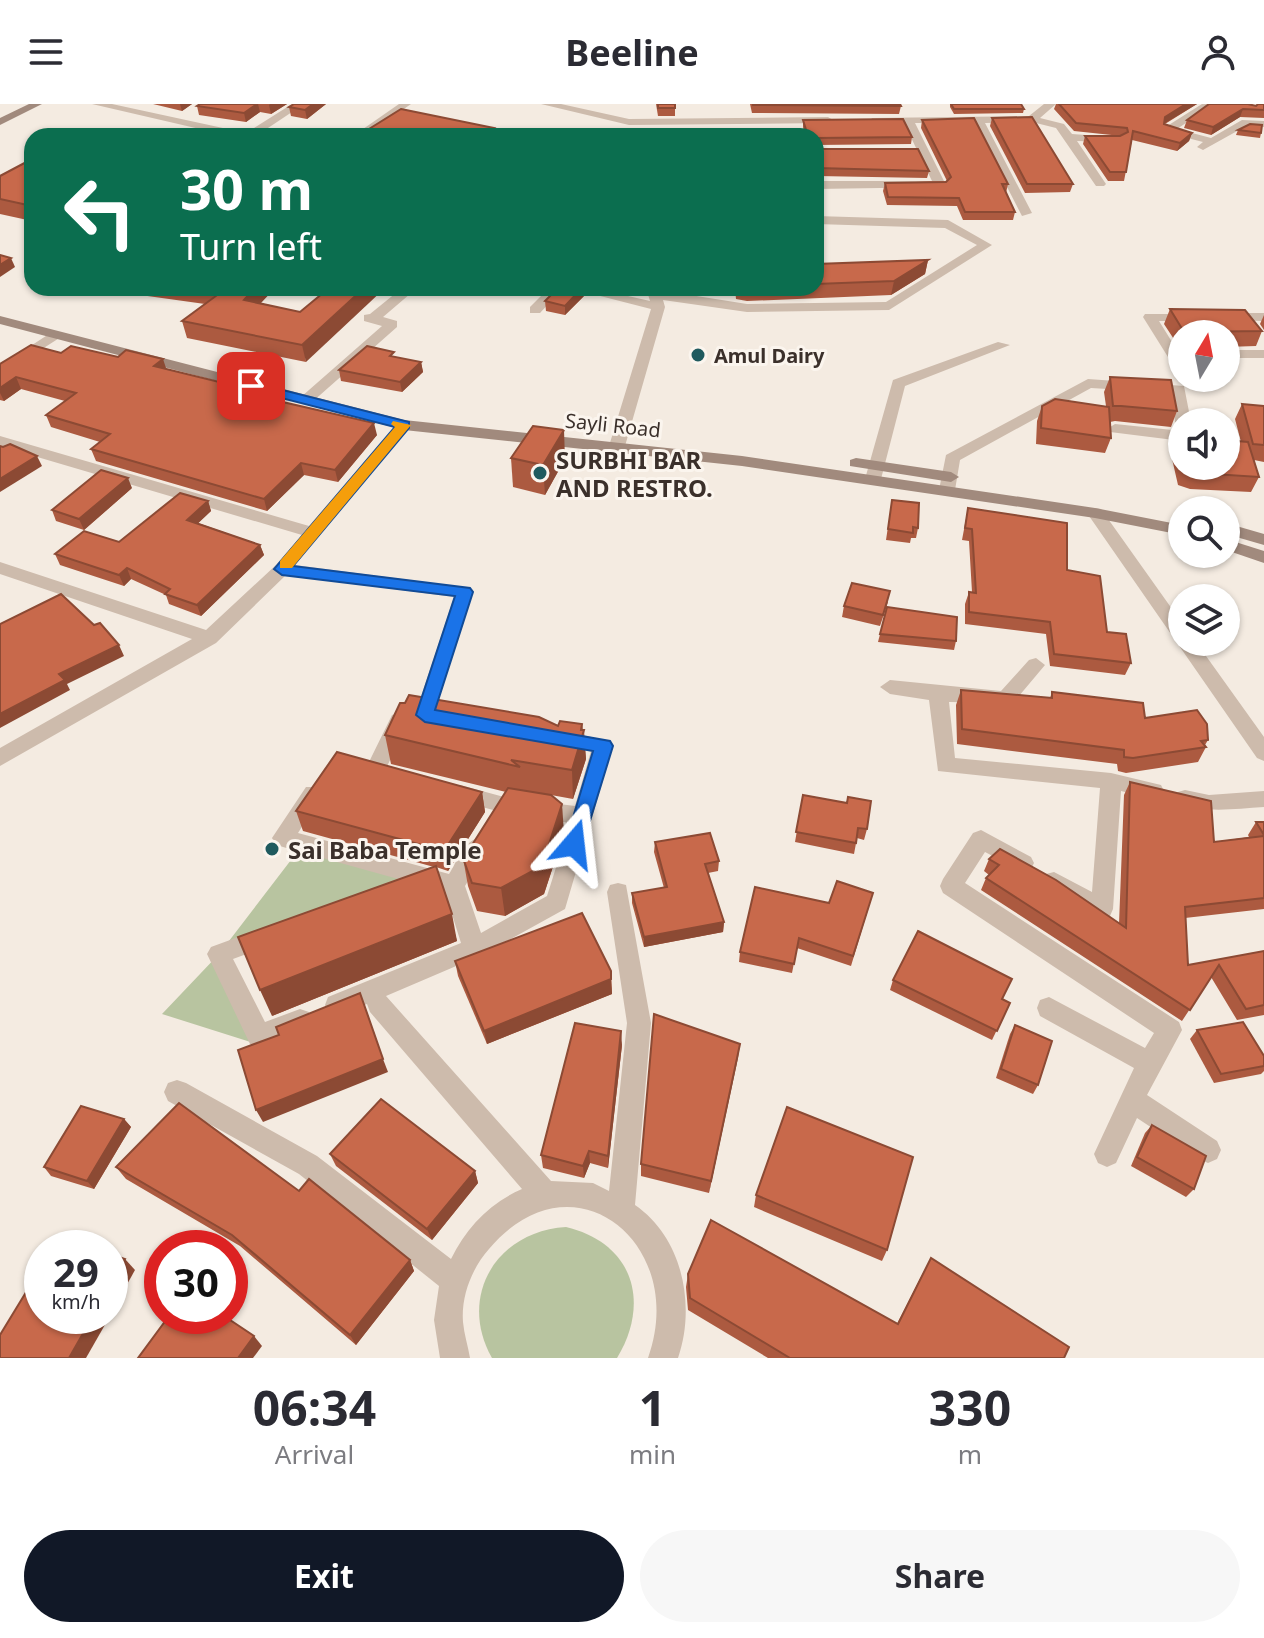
<!DOCTYPE html>
<style>
body{margin:0;font-family:"Noto Sans",sans-serif;background:#f7f7f7;color:#2b2b33;height:100vh;display:flex;flex-direction:column;font-size:30px;white-space:nowrap}
*{box-sizing:border-box;margin:0}
p{font-size:26px;color:#7c7c81}
.icon{flex:none;width:44px;height:44px;fill:none;stroke:currentColor;stroke-width:2;stroke-linecap:round;stroke-linejoin:round}
.map{position:relative;height:1254px;overflow:hidden}
.details{display:flex;flex-direction:column;background:#fff;flex:1}
.details>*{flex:none}
.hud{position:absolute;left:24px;top:24px;width:800px;height:168px;border-radius:24px;box-shadow:0 2px 6px #0004;background:#0b6e4f;color:#fff;overflow:hidden}
.needle{width:52px;rotate:10deg}
.fabs{position:absolute;left:1168px;top:216px;display:grid;gap:16px}
.fabs a{display:grid;place-items:center;width:72px;height:72px;border-radius:50%;background:#fff;box-shadow:0 2px 6px #0004;font-size:40px}
.speed{position:absolute;left:24px;top:1126px;display:flex;gap:16px;font-size:40px;font-weight:700;text-align:center}
.speed>*{display:grid;place-content:center;width:104px;height:104px;border-radius:50%;background:#fff;box-shadow:0 2px 6px #0004;line-height:1}
.speed small{font-size:20px;font-weight:400}
.speed .limit{border:12px solid #d22;background:#fff;color:#111}
.pin{position:absolute;display:grid;place-items:center;width:68px;height:68px;color:#fff;margin:-34px;border-radius:16px;box-shadow:0 4px 12px #0006}
.me{position:absolute;width:88px;margin:-44px;rotate:17deg;stroke-linejoin:round;filter:drop-shadow(0 0 6px #0008)}
.turn{display:flex;align-items:center;gap:28px;height:168px;padding:0 24px;font-size:36px}
.turn .icon{width:104px;height:104px;stroke-width:2.5}
.turn b{display:block;font-size:56px;line-height:68px}
.eta{display:flex;justify-content:space-evenly;align-items:center;height:136px;text-align:center}
.eta b{font-size:48px;font-weight:700;line-height:56px}
.action{display:flex;gap:16px;margin-top:auto;padding:16px 24px}
.action a{flex:1;height:92px;border-radius:48px;background:#111827;color:#fff;font-size:32px;font-weight:700;line-height:92px;text-align:center}
.action a+a{background:#f7f7f7;color:#2b2b33}
header{display:flex;justify-content:space-between;align-items:center;height:104px;padding:0 24px;background:#fff;font-size:36px;font-weight:700}
.map>svg:first-child{display:block}
</style>
<header><svg class="icon" aria-label="menu" viewBox="0 0 24 24"><path d="M4 6h16M4 12h16M4 18h16"/></svg>Beeline<svg class="icon" aria-label="person" viewBox="0 0 24 24"><circle cx="12" cy="8" r="4"/><path d="M4 21q1-7 8-7t8 7"/></svg></header>
<div class="map">
<svg width="1264" height="1254" viewBox="0 0 1264 1254">
<rect width="100%" height="100%" fill="#f4ebe1"/>
<g fill="#b8c4a0">
<path d="M304,739L426,774L219,850L257,940L162,910L219,850Z"/>
<path d="M566,1123C633,1139 651,1198 617,1254H492C457,1192 497,1127 566,1123Z"/>
</g>
<g fill="none" stroke-linecap="round" stroke-linejoin="round">
<g fill="#cdbbac" fill-rule="evenodd">
<path d="M92,0H112L246,29L292,0H304L256,32H230Z"/>
<path d="M399,0H411L365,32H353Z"/>
<path d="M541,0H561L629,15L828,13L833,16L828,19L629,21Z"/>
<path d="M1044,0H1056L1040,14L1064,20L1072,30L1113,33L1114,35L1109,38L1077,37L1106,80L1104,82H1096L1056,24L1032,18L985,19L1032,109L1022,112L974,19H915L946,81L944,83L816,85V77H932L904,19H876L871,16L872,14L1029,12Z"/>
<path d="M1202,0H1214L1177,25L1211,34L1242,16L1264,17V23L1248,21L1203,46L1197,43L1203,38L1164,28V24Z"/>
<path d="M816,112L948,116L992,141L889,206L747,208L663,196L665,203L625,342L617,347L611,345L609,342L651,205L569,184H593L650,197L646,184L747,200L886,198L977,141L945,124L816,120Z"/>
<path d="M402,184H417L383,213L397,217V223L311,299H301V293L382,222L364,217V211L370,210Z"/>
<path d="M549,184H563L540,209H530V203Z"/>
<path d="M1226,209H1264V217L1221,216L1219,213Z"/>
<path d="M1145,210H1199L1201,213L1194,217H1159L1177,246H1182V254L1168,253L1143,213Z"/>
<path d="M52,228L64,231L0,272V262Z"/>
<path d="M998,238L1010,241L905,282L881,375L873,380L867,378L865,375L893,276Z"/>
<rect x="1226" y="246" width="38" height="8"/>
<path d="M1088,275L1184,282L1191,318H1182V322L1175,318L1172,289L1091,284L960,356L955,386L953,390H941L939,386L946,351Z"/>
<path d="M404,316L409,318V324L295,461L470,484L473,488L432,616L425,618L415,611L454,493L286,471L216,539L0,662V644L192,535L0,470V458L206,526L276,461L302,431L0,342V332L309,422L399,318Z"/>
<path d="M1115,320L1182,327V337L1110,328L1107,325Z"/>
<path d="M1036,554L1045,561L1013,599L949,598L955,654L1111,669L1161,681L1164,687L1161,693L1154,695L1121,687L1113,805L1110,812L1102,815L1046,784L1043,777L1046,770L1054,768L1092,788L1100,684L938,667L929,596L890,590L880,583L890,576L1001,587L1029,556Z"/>
<path d="M399,609L409,616L382,673L375,675L352,669L349,663L352,657L369,658L392,611Z"/>
<path d="M559,626L610,637L613,642L565,805L482,851L386,892L551,1077L593,1079L609,1087L627,919L607,788L610,781L618,779L626,781L651,919L635,1101C683,1134 696,1202 678,1254H648C689,1140 573,1045 489,1145C472,1164 461,1192 463,1218C464,1230 468,1242 470,1254H440L434,1216L439,1182L299,1070L168,997L164,988L168,979L177,976L186,979L317,1052L451,1155C466,1124 490,1099 522,1085L370,908L367,900L337,912L328,909L325,901L328,893L461,839L445,788L283,743L275,740L272,734L306,683H320L323,689L298,729L449,770C458,756 467,728 487,735L490,741L465,782L481,829L547,792L570,719L504,709L453,695L450,689L453,683L460,681L504,693L575,702L591,647L552,639L549,634Z"/>
<path d="M1185,686L1209,691L1264,687V703C1234,705 1207,709 1178,700L1174,694L1178,688Z"/>
<path d="M981,726L1031,753L1034,759L1031,765L1023,768L985,748L965,779L1179,918L1182,926L1147,991L1217,1037L1221,1046L1217,1055L1208,1059L1199,1055L1137,1014L1116,1059L1107,1063L1098,1059L1094,1050L1134,964L1040,912L1037,904L1040,896L1049,893L1145,944L1154,929L943,789L940,782L943,775L973,729Z"/>
<path d="M268,822L276,825L280,832L276,839L233,855L265,918L300,905L309,908L312,916L309,924L259,943L250,940L207,850L211,843Z"/>
</g>
<path fill="#cdbbac" fill-rule="evenodd" d="M1095,404L1101,405L1182,519V538H1196L1264,633V657L1257,654L1087,409Z"/>
<g fill="#a18a7d" fill-rule="evenodd">
<path d="M29,0H42L0,21V14Z"/>
<path d="M0,212L404,316L742,352L1095,404L1182,421V431L1095,414L742,362L404,326L0,220Z"/>
<path d="M856,354L951,368L959,373L951,378L850,362V356Z"/>
<path d="M1226,419L1264,430V441L1226,430Z"/>
<path d="M1226,435L1264,447V459L1226,446Z"/>
</g>
</g>
<g fill="#ac5a40">
<path d="M153,0H192L182,7Z"/>
<path d="M200,0H287L271,10L260,8L246,18L199,11L197,2Z"/>
<path d="M326,0L307,15L291,12L289,3Z"/>
<path d="M656,0H675V12H658Z"/>
<path d="M750,0H900L901,2L899,10L752,9Z"/>
<path d="M950,0H1021L1024,5L1023,9L954,10L950,3Z"/>
<path d="M1056,0H1197L1165,20L1192,29L1189,37L1177,47L1132,36L1124,77H1108L1083,40L1085,32H1121L1074,27L1054,5Z"/>
<path d="M1264,0V14L1240,13L1211,31L1184,24L1187,16Z"/>
<path d="M992,14L1073,80L1070,88L1025,89L990,22Z"/>
<path d="M803,16L912,33L911,40L816,41V32H805L803,23Z"/>
<path d="M922,16L1008,80L1006,89L1015,108L1013,116H963L957,102L887,101L883,87L885,79L947,77L921,24Z"/>
<path d="M369,25L494,32H370Z"/>
<path d="M1238,26L1261,29L1260,34L1236,31Z"/>
<path d="M816,45L929,67L927,74L817,72Z"/>
<path d="M32,55V117L0,110V72Z"/>
<path d="M928,156L925,170L891,191L747,197L736,195L735,184H816V160Z"/>
<path d="M90,184H275L260,199L300,208L306,258L187,234L182,217L205,200Z"/>
<path d="M584,192L565,211L546,207L545,197Z"/>
<path d="M1170,205L1262,227L1256,242L1226,243V230H1182V243H1179L1164,220Z"/>
<path d="M1264,211V226L1260,220Z"/>
<path d="M61,249L166,265L252,286L254,292L377,331L338,378L304,371L267,407L96,357L91,345L100,338L51,323L46,311L65,297L21,285L4,297L0,296V260Z"/>
<path d="M421,258L423,268L402,288L341,277L339,266Z"/>
<path d="M1110,273L1177,307L1171,323L1115,317L1110,318L1111,334L1105,349L1036,340L1037,317L1042,302H1106L1104,288Z"/>
<path d="M1242,300L1264,302V358L1254,356L1259,373L1251,388L1190,385L1178,381L1170,346L1176,331H1182V362H1226L1241,338L1235,315Z"/>
<path d="M511,354L565,355L545,391L513,383Z"/>
<path d="M132,384L84,426L56,417L52,406Z"/>
<path d="M892,396L918,424L916,434H911L910,439L886,436Z"/>
<path d="M208,397L211,407L198,419L260,441L264,451L201,512L169,500L166,491L131,475L124,482L60,461L55,450L119,438Z"/>
<path d="M968,404L1067,466L1107,528L1131,559L1125,571L1050,562L1046,530L965,520V500L969,488H972L969,437L962,436Z"/>
<path d="M888,498L880,522L842,513L844,502Z"/>
<path d="M887,503L956,537L954,546L878,538Z"/>
<path d="M961,586L1050,594L1052,588L1145,614L1208,636L1205,641L1206,643L1198,658L1126,669L1118,667L1117,660L957,640L956,601Z"/>
<path d="M582,620L586,655L573,695L551,691L564,729L544,790L505,812L477,807L468,782L463,754L467,752V749L506,688L391,660L385,631Z"/>
<path d="M1130,678L1214,738L1249,733L1248,731L1256,718H1264V805L1185,814L1188,861L1264,847V911L1237,916L1211,873L1182,917L981,786L986,774L989,771L984,767L989,755L1119,820L1124,691Z"/>
<path d="M482,688L485,708L448,767L436,763L457,837L272,912L434,763L303,727L296,707Z"/>
<path d="M803,691L867,725L864,736L857,734L854,750L795,738Z"/>
<path d="M655,738L719,757L718,767L708,769L724,818L723,828L644,843L632,799V789L664,784L654,748Z"/>
<path d="M873,789L851,862L797,844L792,869L739,858L740,848L829,799Z"/>
<path d="M455,857L611,867L612,890L487,940L458,872Z"/>
<path d="M893,876L1002,896L1010,899L992,936L890,886Z"/>
<path d="M1015,921L1038,981L1033,990L996,974L1010,930Z"/>
<path d="M1197,926L1264,952V967L1261,970L1214,979L1190,935Z"/>
<path d="M740,940L709,1089L641,1072V1060Z"/>
<path d="M622,941L608,1064L590,1059L584,1074L543,1064L541,1051Z"/>
<path d="M124,1015L131,1023L94,1085L51,1072L44,1063Z"/>
<path d="M1152,1021L1194,1085L1186,1093L1131,1062L1145,1029Z"/>
<path d="M330,1050L475,1067L478,1079L432,1136L336,1062Z"/>
<path d="M116,1063L299,1087L410,1156L414,1167L356,1241L240,1142L126,1075Z"/>
<path d="M756,1091L887,1146L882,1157L754,1103Z"/>
<path d="M924,1167L1064,1254H768L688,1206L686,1183L688,1170L897,1220Z"/>
</g>
<g fill="#8c4a34">
<path d="M180,0H192L182,7Z"/>
<path d="M257,0H258L260,8L246,18L244,9Z"/>
<path d="M270,0H287L271,10L269,1Z"/>
<path d="M313,0H326L307,15L305,6Z"/>
<path d="M1186,0H1197L1162,21L1165,13Z"/>
<path d="M1243,5L1240,13L1211,31L1213,23Z"/>
<path d="M494,24V32H482Z"/>
<path d="M1192,29L1189,37L1177,47L1180,39Z"/>
<path d="M11,154L15,163L0,173V161Z"/>
<path d="M928,156L925,170L891,191L894,177Z"/>
<path d="M255,184H275L248,213L244,196Z"/>
<path d="M364,184H385L306,258L302,241Z"/>
<path d="M582,184H584V192L565,211V202Z"/>
<path d="M163,255L167,267L154,262Z"/>
<path d="M421,258L423,268L402,288L400,278Z"/>
<path d="M16,273L21,285L4,297L0,289V284Z"/>
<path d="M374,319L377,331L338,378L335,366Z"/>
<path d="M564,326L565,355L545,391L543,361Z"/>
<path d="M37,352L42,362L0,388V375Z"/>
<path d="M301,359L304,371L267,407L264,395Z"/>
<path d="M128,374L132,384L84,426L79,415Z"/>
<path d="M208,397L211,407L191,426L187,416Z"/>
<path d="M260,441L264,451L201,512L197,501Z"/>
<path d="M127,464L131,475L124,482L119,471Z"/>
<path d="M119,541L124,552L67,580L70,586L0,624V610L59,570Z"/>
<path d="M582,620L583,632L584,626L586,655L573,695L572,666Z"/>
<path d="M482,688L485,708L448,767L444,747Z"/>
<path d="M562,700L564,729L544,790L505,812L501,784Z"/>
<path d="M452,810L457,837L272,912L260,886Z"/>
<path d="M724,818L723,828L644,843V833Z"/>
<path d="M611,875L612,890L487,940L484,927Z"/>
<path d="M621,927L622,941L608,1064V1052Z"/>
<path d="M740,940L738,954L709,1089L711,1077Z"/>
<path d="M383,955L388,968L263,1018L256,1006Z"/>
<path d="M124,1015L131,1023L94,1085L87,1077Z"/>
<path d="M589,1047L590,1059L584,1074L583,1062Z"/>
<path d="M475,1067L478,1079L432,1136L427,1125Z"/>
<path d="M125,1155L135,1166L110,1211V1182Z"/>
<path d="M410,1156L414,1167L356,1241L350,1231Z"/>
<path d="M93,1212H110L86,1254H69Z"/>
<path d="M254,1232L262,1242L253,1254H238Z"/>
</g>
<g fill="#c8694b" stroke="#8c4a34" stroke-width="2">
<path d="M200,0H257L244,9L197,2Z"/>
<path d="M294,0H313L305,6L289,3Z"/>
<rect x="658" y="0" width="17" height="4"/>
<path d="M753,0H900L901,2L753,1Z"/>
<path d="M951,0H1021L1024,5H954Z"/>
<path d="M1059,0H1186L1165,13L1164,20L1192,29L1180,39L1133,27L1126,68H1110L1085,32H1120L1128,28L1127,24L1076,19Z"/>
<path d="M1209,0H1248L1256,2L1258,0H1264V6L1243,5L1213,23L1187,16Z"/>
<path d="M401,5L494,24L482,32H401L369,25Z"/>
<path d="M1032,13L1073,80H1027L992,14Z"/>
<path d="M974,14L1008,80H1002L1015,108H965L959,94L888,93L885,79L946,78L951,73L922,16Z"/>
<path d="M903,15L912,33L817,34L816,36V32H808L803,16Z"/>
<path d="M1250,20L1262,21L1261,29L1238,26Z"/>
<path d="M816,45H918L929,67L817,64L816,59Z"/>
<path d="M32,55V102L0,95V72Z"/>
<path d="M0,151L11,154L0,161Z"/>
<path d="M928,156L894,177L816,180V160Z"/>
<path d="M209,184H255L244,196L300,208L329,184H364L302,241L182,217L224,186Z"/>
<path d="M558,184H582L565,202L545,197Z"/>
<path d="M1170,205L1245,206L1262,227L1184,228Z"/>
<path d="M31,241L61,249L71,242L118,253L126,246L163,255L154,262L252,286L248,290L374,319L335,366L301,359L264,395L91,345L110,330L46,311L76,289L16,273L0,284V260Z"/>
<path d="M367,242L394,248L390,252L421,258L400,278L339,266Z"/>
<path d="M1110,273L1171,276L1177,307L1121,302H1113Z"/>
<path d="M1055,295L1109,303L1111,334L1041,324L1042,302Z"/>
<path d="M1242,300L1264,302V341L1253,340Z"/>
<path d="M533,322L564,326L543,361L511,354Z"/>
<path d="M1176,331H1182V355Z"/>
<path d="M1226,336L1248,338L1259,373L1197,369L1184,366V362H1226Z"/>
<path d="M10,340L37,352L0,375V342L3,343Z"/>
<path d="M101,366L128,374L79,415L52,406Z"/>
<path d="M180,389L208,397L187,416L260,441L197,501L165,490L170,485L127,464L119,471L55,450L84,427L119,438Z"/>
<path d="M892,396L919,399L918,424L913,423V429L888,425Z"/>
<path d="M968,404L1067,419V466L1100,472L1107,528L1126,530L1131,559L1054,550L1050,518L969,508V488L976,489L972,425L965,424Z"/>
<path d="M852,479L890,487L883,511L844,502Z"/>
<path d="M61,490L94,521L100,519L119,541L59,570L65,576L0,610V520Z"/>
<path d="M887,503L957,513L956,537L880,530Z"/>
<path d="M961,586L1052,594V588L1143,599L1145,614L1197,606L1207,620L1208,636L1201,637L1206,643L1133,654L1124,653V646L962,625Z"/>
<path d="M409,591L539,613L558,622L560,617L582,620L581,626H584L572,666L511,656L520,663L385,631L400,599H405Z"/>
<path d="M337,648L482,688L444,747L296,707Z"/>
<path d="M1130,678L1211,697L1214,738L1264,732V794L1185,803L1188,861L1264,847V901L1246,905L1219,861L1190,906L986,774L999,761L989,755L1000,745L1056,776L1126,824Z"/>
<path d="M508,684L551,691L562,700L542,762L501,784L472,779L463,754L470,750L467,749Z"/>
<path d="M803,691L847,699L848,693L871,697L867,725L858,724L856,739L796,728Z"/>
<path d="M1256,718H1264V731Z"/>
<path d="M710,729L719,757L705,760L724,818L644,833L632,789L667,783L655,738Z"/>
<path d="M436,762L452,810L260,886L238,833Z"/>
<path d="M837,777L873,789L853,852L799,834L794,860L740,848L755,783L829,799Z"/>
<path d="M582,809L611,867V875L484,927L455,857Z"/>
<path d="M918,827L1012,875L1002,895L1010,899L997,927L893,876Z"/>
<path d="M360,889L383,955L256,1006L238,946L279,931L276,923Z"/>
<path d="M654,910L740,940L711,1077L641,1060Z"/>
<path d="M1243,918L1264,952V962L1221,970L1197,926Z"/>
<path d="M575,919L621,927L608,1052L589,1047L583,1062L541,1051Z"/>
<path d="M1015,921L1052,937L1038,981L1001,965Z"/>
<path d="M381,995L475,1067L427,1125L330,1050Z"/>
<path d="M179,999L299,1087L309,1075L410,1156L350,1231L232,1131L116,1063Z"/>
<path d="M81,1002L124,1015L87,1077L44,1063Z"/>
<path d="M787,1003L913,1053L887,1146L756,1091Z"/>
<path d="M1152,1021L1206,1052L1194,1085L1137,1053Z"/>
<path d="M711,1116L898,1220L931,1154L1069,1243L1064,1254H790L690,1194L688,1170Z"/>
<path d="M60,1132L93,1144H53Z"/>
<path d="M110,1150L125,1155L110,1182Z"/>
<path d="M42,1162V1212H93L69,1254H0V1231Z"/>
<path d="M169,1212H224L254,1232L238,1254H138Z"/>
</g>
<path fill="#1a73e8" stroke="#114b97" stroke-width="2" d="M251,278L409,318V324L293,462L470,484L473,488L435,606L610,637L613,642L581,746H567L565,740L593,647L425,618L416,611L455,492L282,471L274,465L395,323L246,285L244,282Z"/>
<path fill="#f59e0b" d="M393,317L411,321L292,464H280V457L395,323L391,320Z"/>
<g fill="#1f5a5e" stroke="#fbf5ee" stroke-width="3">
<circle cx="698" cy="251" r="8"/>
<circle cx="540" cy="369" r="8"/>
<circle cx="272" cy="745" r="8"/>
</g>
<g text-anchor="middle" dominant-baseline="central" stroke-width="6" stroke-linejoin="round" paint-order="stroke">
<g font-size="20" font-weight="bold" fill="#3b302b" stroke="#fbf5ee" text-anchor="start">
<text x="714" y="251">Amul Dairy</text>
</g>
<g font-size="20" fill="#3b302b" stroke="#fbf5ee">
<text transform="translate(613 321) rotate(6)">Sayli Road</text>
</g>
<g font-size="24" font-weight="bold" fill="#3b302b" stroke="#fbf5ee" text-anchor="start">
<text x="556" y="355">SURBHI BAR<tspan x="556" dy="28">AND RESTRO.</tspan></text>
<text x="288" y="745">Sai Baba Temple</text>
</g>
</g>
</svg>
<div class="fabs">
<a><svg class="needle" viewBox="-14 -14 28 28"><path d="M0-13l5 13h-10z" fill="#e53935"/><path d="M0 13l5-13h-10z" fill="#7c7c81"/></svg></a>
<a><svg class="icon" aria-label="sound" viewBox="0 0 24 24"><path d="M4 9h4l5-4v14l-5-4H4zM17 9q2 3 0 6"/></svg></a>
<a><svg class="icon" aria-label="search" viewBox="0 0 24 24"><circle cx="10" cy="10" r="6"/><path d="M15 15l6 6"/></svg></a>
<a><svg class="icon" aria-label="layers" viewBox="0 0 24 24"><path d="M12 4l9 5-9 5-9-5zM3 14l9 5 9-5"/></svg></a>
</div>
<div class="speed"><div>29<small>km/h</small></div><div class="limit">30</div></div>
<div class="pin" style="left:251px;top:282px;background:#d93025"><svg class="icon" aria-label="arrive" viewBox="0 0 24 24"><path d="M6 21V4h12l-3 4 3 4H6"/></svg></div>
<svg class="me" style="left:574px;top:740px" viewBox="-20 -20 40 40"><path d="M0-17L14 15 0 8-14 15z" fill="#1a73e8" stroke="#fff" stroke-width="4"/></svg>
<div class="hud">
<div class="turn"><svg class="icon" aria-label="left" viewBox="0 0 24 24"><path d="M17 20v-9H6M10 6l-5 5 5 5"/></svg><div><b>30 m</b>Turn left</div></div>
</div>
</div>
<section class="details">
<div class="eta">
<div><b>06:34</b><p>Arrival</p></div>
<div><b>1</b><p>min</p></div>
<div><b>330</b><p>m</p></div>
</div>
<div class="action"><a>Exit</a><a>Share</a></div>
</section>
